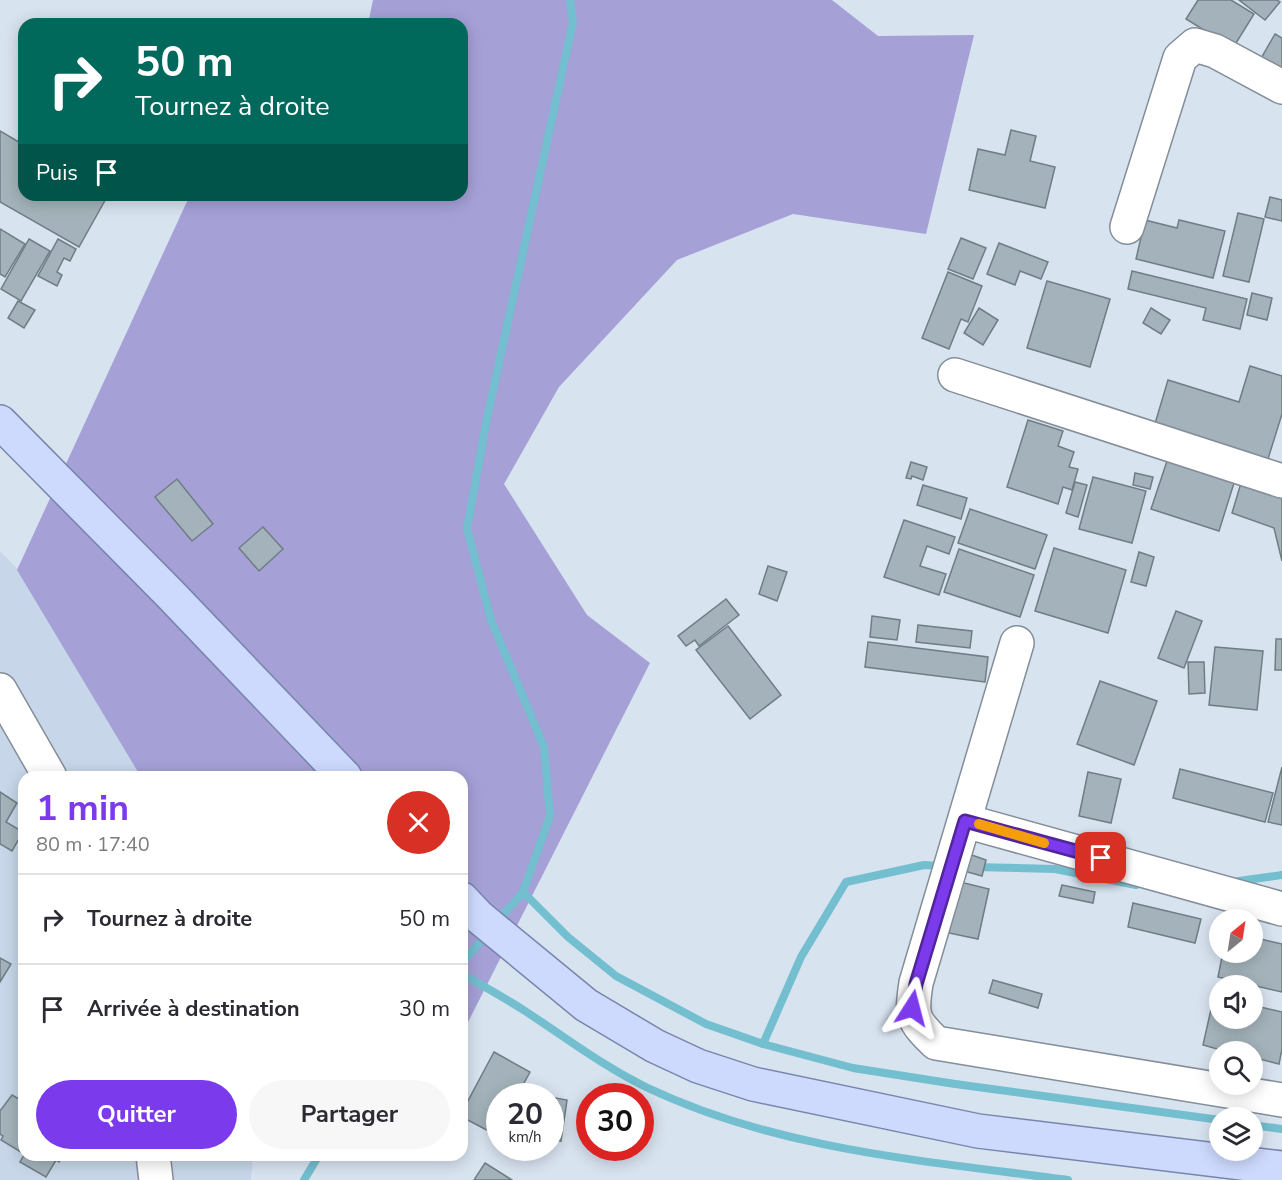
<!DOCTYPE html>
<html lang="fr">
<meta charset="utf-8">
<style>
body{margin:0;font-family:"Nunito Sans",sans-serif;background:#f7f7f7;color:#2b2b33;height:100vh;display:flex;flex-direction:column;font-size:22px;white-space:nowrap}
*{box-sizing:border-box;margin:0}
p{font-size:20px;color:#7c7c81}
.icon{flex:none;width:33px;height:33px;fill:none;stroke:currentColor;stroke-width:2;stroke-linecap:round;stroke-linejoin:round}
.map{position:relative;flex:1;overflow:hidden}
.drawer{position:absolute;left:18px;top:771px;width:450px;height:390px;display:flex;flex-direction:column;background:#fff;border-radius:18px;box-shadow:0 3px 15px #0003}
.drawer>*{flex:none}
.banner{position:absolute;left:18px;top:18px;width:450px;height:183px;border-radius:18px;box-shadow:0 3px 15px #0003;background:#00695c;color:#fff;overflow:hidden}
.needle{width:39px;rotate:30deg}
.tools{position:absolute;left:1209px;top:909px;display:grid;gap:12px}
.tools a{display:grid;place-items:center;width:54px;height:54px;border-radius:50%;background:#fff;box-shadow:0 3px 15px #0003;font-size:30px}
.speed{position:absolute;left:486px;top:1083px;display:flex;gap:12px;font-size:30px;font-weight:700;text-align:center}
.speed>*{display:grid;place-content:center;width:78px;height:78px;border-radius:50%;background:#fff;box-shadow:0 3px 15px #0003;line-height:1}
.speed small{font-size:15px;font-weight:400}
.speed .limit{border:9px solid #d22;background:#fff;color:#111}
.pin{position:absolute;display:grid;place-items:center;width:51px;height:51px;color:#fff;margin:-26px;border-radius:12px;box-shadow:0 3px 9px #0006}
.me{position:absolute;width:66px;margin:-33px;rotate:9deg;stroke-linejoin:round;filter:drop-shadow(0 0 4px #0008)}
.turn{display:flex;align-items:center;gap:21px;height:126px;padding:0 18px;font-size:27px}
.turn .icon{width:78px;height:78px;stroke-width:2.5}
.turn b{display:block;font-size:42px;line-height:51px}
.then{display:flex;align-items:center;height:57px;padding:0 18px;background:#0003;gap:12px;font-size:22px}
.round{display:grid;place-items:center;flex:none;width:63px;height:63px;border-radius:32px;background:#f7f7f7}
.head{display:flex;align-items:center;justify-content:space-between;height:102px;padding:0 18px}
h1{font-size:36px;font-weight:700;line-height:45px;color:#7c3aed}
.button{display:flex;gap:12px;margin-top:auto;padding:12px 18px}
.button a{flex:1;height:69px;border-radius:36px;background:#7c3aed;color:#fff;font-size:24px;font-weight:700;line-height:69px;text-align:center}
.button a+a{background:#f7f7f7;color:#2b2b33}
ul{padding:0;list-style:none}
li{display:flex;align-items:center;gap:18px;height:90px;padding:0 18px;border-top:2px solid #e1e1e2}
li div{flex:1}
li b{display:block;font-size:22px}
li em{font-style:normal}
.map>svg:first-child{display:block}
</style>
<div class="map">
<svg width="1282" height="1180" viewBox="0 0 1282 1180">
<rect width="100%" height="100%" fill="#d8e3f0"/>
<path fill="#c7d7e9" d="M0,551L219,777H24V1155H253L251,1180H0Z"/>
<path fill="#a5a0d6" d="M373,0H832L878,36L974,35L926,234L793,214L677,260L559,387L504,484L587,615L650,663L462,1034V777H141L17,570L190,195H462V24H368Z"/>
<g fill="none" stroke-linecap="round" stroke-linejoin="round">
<g stroke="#73becf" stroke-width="8">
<path d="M973,867L1055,869L1136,885"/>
<path d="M1232,882L1282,875"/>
<path d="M523,892L568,937L616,976L706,1024L763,1044L853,1068L955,1084L1220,1120"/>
<path d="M496,923L523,892L550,816L544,747L491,620L467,528L487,418L573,22L570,0"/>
<path d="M462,963L488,933"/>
<path d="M462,974C483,986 505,998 525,1011C565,1037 604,1067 648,1088C779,1150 926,1161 1068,1180"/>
<path d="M763,1044L801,957L846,882L924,865L942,866"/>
<path d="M1252,1125L1282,1129"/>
<path d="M304,1180L319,1155"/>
</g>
</g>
<g fill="#a4b3bb" stroke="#6f7d85" stroke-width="1.5">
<path d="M1198,0H1231L1254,14L1233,48L1186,19Z"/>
<path d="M1239,0H1277L1280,2L1265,20Z"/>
<path d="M1275,34L1282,38V72L1260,60Z"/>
<path d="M1011,130L1036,136L1030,161L1055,167L1045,208L969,190L978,149L1005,155Z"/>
<path d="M0,131L24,145V158L19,167L24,170V195H108L79,247L0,202Z"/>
<path d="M1270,197L1282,200V221L1265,217Z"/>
<path d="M1238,213L1264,219L1249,282L1223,276Z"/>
<path d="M1145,220L1177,228L1179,220L1225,231L1213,278L1136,259Z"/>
<path d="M0,229L25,244L5,277L0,274Z"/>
<path d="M961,238L986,248L973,279L948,269Z"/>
<path d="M29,239L50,251L21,301L1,289Z"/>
<path d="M58,239L76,249L70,261L64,258L57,272L62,275L57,286L38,276Z"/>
<path d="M999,243L1048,262L1041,279L1020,271L1015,285L987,274Z"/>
<path d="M1132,271L1247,299L1240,329L1203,320L1206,308L1128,289Z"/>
<path d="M948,272L982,286L968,322L961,319L949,349L922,338Z"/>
<path d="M1047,281L1110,299L1090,367L1027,348Z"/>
<path d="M1252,293L1272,298L1267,320L1247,315Z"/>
<path d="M18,301L35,310L24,328L8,318Z"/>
<path d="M979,308L998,320L983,345L964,333Z"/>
<path d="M1151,308L1170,320L1161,334L1143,323Z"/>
<path d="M1250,366L1282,376V414L1267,462L1154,427L1168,380L1239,402Z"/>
<path d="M1028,420L1063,431L1058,446L1074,452L1069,467L1078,469L1072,490L1063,487L1058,504L1007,487Z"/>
<path d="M1167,461L1234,483L1219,531L1151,509Z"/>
<path d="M911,462L927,467L923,480L912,476L911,479L906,478Z"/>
<path d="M1135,473L1153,477L1150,489L1133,485Z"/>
<path d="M1244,473L1282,486V561L1274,528L1232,513Z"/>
<path d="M1093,477L1146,491L1132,543L1079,529Z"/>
<path d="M177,479L213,524L192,541L155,497Z"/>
<path d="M1075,482L1087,485L1078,517L1066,513Z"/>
<path d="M923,485L967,498L961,519L917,505Z"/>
<path d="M970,509L1047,535L1035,569L958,543Z"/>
<path d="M904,520L955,537L949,554L927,546L920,566L946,574L939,595L884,577Z"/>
<path d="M263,527L283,549L259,571L239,548Z"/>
<path d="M1054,548L1126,570L1108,633L1035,611Z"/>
<path d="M959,549L1034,575L1020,617L944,592Z"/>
<path d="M1139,552L1154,557L1146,586L1131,582Z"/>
<path d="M768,566L787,572L777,601L759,594Z"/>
<path d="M726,599L739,615L699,646L695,640L686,646L678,636Z"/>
<path d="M1176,611L1202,621L1184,668L1158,658Z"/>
<path d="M872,616L900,620L897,640L870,637Z"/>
<path d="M918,625L972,631L970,648L916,642Z"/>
<path d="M728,626L781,695L750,719L696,650Z"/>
<path d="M1276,639H1282V670H1275Z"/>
<path d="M868,642L988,657L985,682L865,667Z"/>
<path d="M1215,647L1263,651L1257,710L1209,705Z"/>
<path d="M1188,662H1204L1205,693L1189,694Z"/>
<path d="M1100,681L1157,701L1134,765L1077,744Z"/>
<path d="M1282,767V825L1268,822Z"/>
<path d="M1180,769L1273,793L1265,822L1173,798Z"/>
<path d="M1088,772L1121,779L1111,823L1079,816Z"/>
<path d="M0,792L17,803L6,822L23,832L12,851L0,844Z"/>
<path d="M969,854L986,860L982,876L964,871Z"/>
<path d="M960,882L989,889L978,939L949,933Z"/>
<path d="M1062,885L1095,892L1093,903L1059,896Z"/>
<path d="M1133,903L1201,919L1195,943L1128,927Z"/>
<path d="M1252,937L1282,944V992L1218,977L1223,952H1252Z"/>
<path d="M0,958L11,964L0,982Z"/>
<path d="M993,980L1042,994L1038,1008L989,993Z"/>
<path d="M1214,996L1220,997V1018H1252V1005L1282,1012V1049L1279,1064L1252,1057V1052H1228L1203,1045Z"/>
<path d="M494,1052L530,1072L523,1085L532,1089L528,1096H500L498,1136L462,1117V1112Z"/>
<path d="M12,1095L24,1102V1154L1,1140L3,1136L0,1134V1111Z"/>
<path d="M550,1097L567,1100L561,1141L550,1139Z"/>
<path d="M24,1155H64L59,1162L56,1160L46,1177L20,1162Z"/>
<path d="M485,1163L512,1180H474Z"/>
</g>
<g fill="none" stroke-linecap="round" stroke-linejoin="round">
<defs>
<g id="minor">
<path d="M1127,227L1180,58L1195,45L1215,51L1282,87"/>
<path d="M955,375L1282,481"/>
<path d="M1017,643L916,983C911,1016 912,1020 936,1043L1282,1100"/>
<path d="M0,690L50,777"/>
<path d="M965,821L1282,909"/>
<path d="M153,1155L156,1180"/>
</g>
<g id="major">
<path d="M0,422L171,595L345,777"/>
<path d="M462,899L479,917L586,1005L655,1046L698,1066L753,1084L978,1131L1282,1168"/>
</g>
</defs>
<use href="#minor" stroke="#848e99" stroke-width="36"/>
<use href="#major" stroke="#7785ad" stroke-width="36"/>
<use href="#minor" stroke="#fff" stroke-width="33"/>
<use href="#major" stroke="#cedafd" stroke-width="33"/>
</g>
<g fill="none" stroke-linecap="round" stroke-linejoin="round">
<defs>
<path id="route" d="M912,1008L916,984L965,821L1101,858"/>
</defs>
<use href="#route" stroke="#51269a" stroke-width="15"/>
<use href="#route" stroke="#7c3aed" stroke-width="10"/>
<path stroke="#f59e0b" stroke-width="10" d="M979,824L1044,843"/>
</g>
</svg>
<div class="tools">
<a><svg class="needle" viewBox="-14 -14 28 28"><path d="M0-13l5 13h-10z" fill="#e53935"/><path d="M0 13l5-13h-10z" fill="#7c7c81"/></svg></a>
<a><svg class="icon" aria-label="sound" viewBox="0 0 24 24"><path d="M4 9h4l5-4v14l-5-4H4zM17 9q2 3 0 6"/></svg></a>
<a><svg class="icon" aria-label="search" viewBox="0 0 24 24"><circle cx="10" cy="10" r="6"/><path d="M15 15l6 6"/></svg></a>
<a><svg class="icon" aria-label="layers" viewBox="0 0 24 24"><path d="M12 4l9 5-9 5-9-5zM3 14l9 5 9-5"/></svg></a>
</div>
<div class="speed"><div>20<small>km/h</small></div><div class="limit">30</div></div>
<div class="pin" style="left:1101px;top:858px;background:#d93025"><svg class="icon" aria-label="arrive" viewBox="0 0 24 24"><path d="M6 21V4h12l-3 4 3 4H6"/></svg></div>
<svg class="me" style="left:912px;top:1008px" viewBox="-20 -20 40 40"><path d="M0-17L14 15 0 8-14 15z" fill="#7c3aed" stroke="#fff" stroke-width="4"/></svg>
<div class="banner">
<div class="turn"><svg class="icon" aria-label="right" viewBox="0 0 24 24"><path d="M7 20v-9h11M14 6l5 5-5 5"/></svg><div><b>50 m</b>Tournez à droite</div></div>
<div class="then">Puis<svg class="icon" aria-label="arrive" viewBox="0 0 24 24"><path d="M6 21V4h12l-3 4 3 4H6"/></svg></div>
</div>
<section class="drawer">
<div class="head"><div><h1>1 min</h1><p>80 m · 17:40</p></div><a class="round" style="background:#d93025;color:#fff"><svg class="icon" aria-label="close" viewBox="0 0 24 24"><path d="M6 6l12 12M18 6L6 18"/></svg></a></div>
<ul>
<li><svg class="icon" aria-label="right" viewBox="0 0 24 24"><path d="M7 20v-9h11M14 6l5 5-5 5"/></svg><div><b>Tournez à droite</b></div><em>50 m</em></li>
<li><svg class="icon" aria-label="arrive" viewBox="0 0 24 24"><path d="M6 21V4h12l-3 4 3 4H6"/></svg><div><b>Arrivée à destination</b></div><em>30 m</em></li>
</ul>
<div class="button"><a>Quitter</a><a>Partager</a></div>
</section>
</div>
